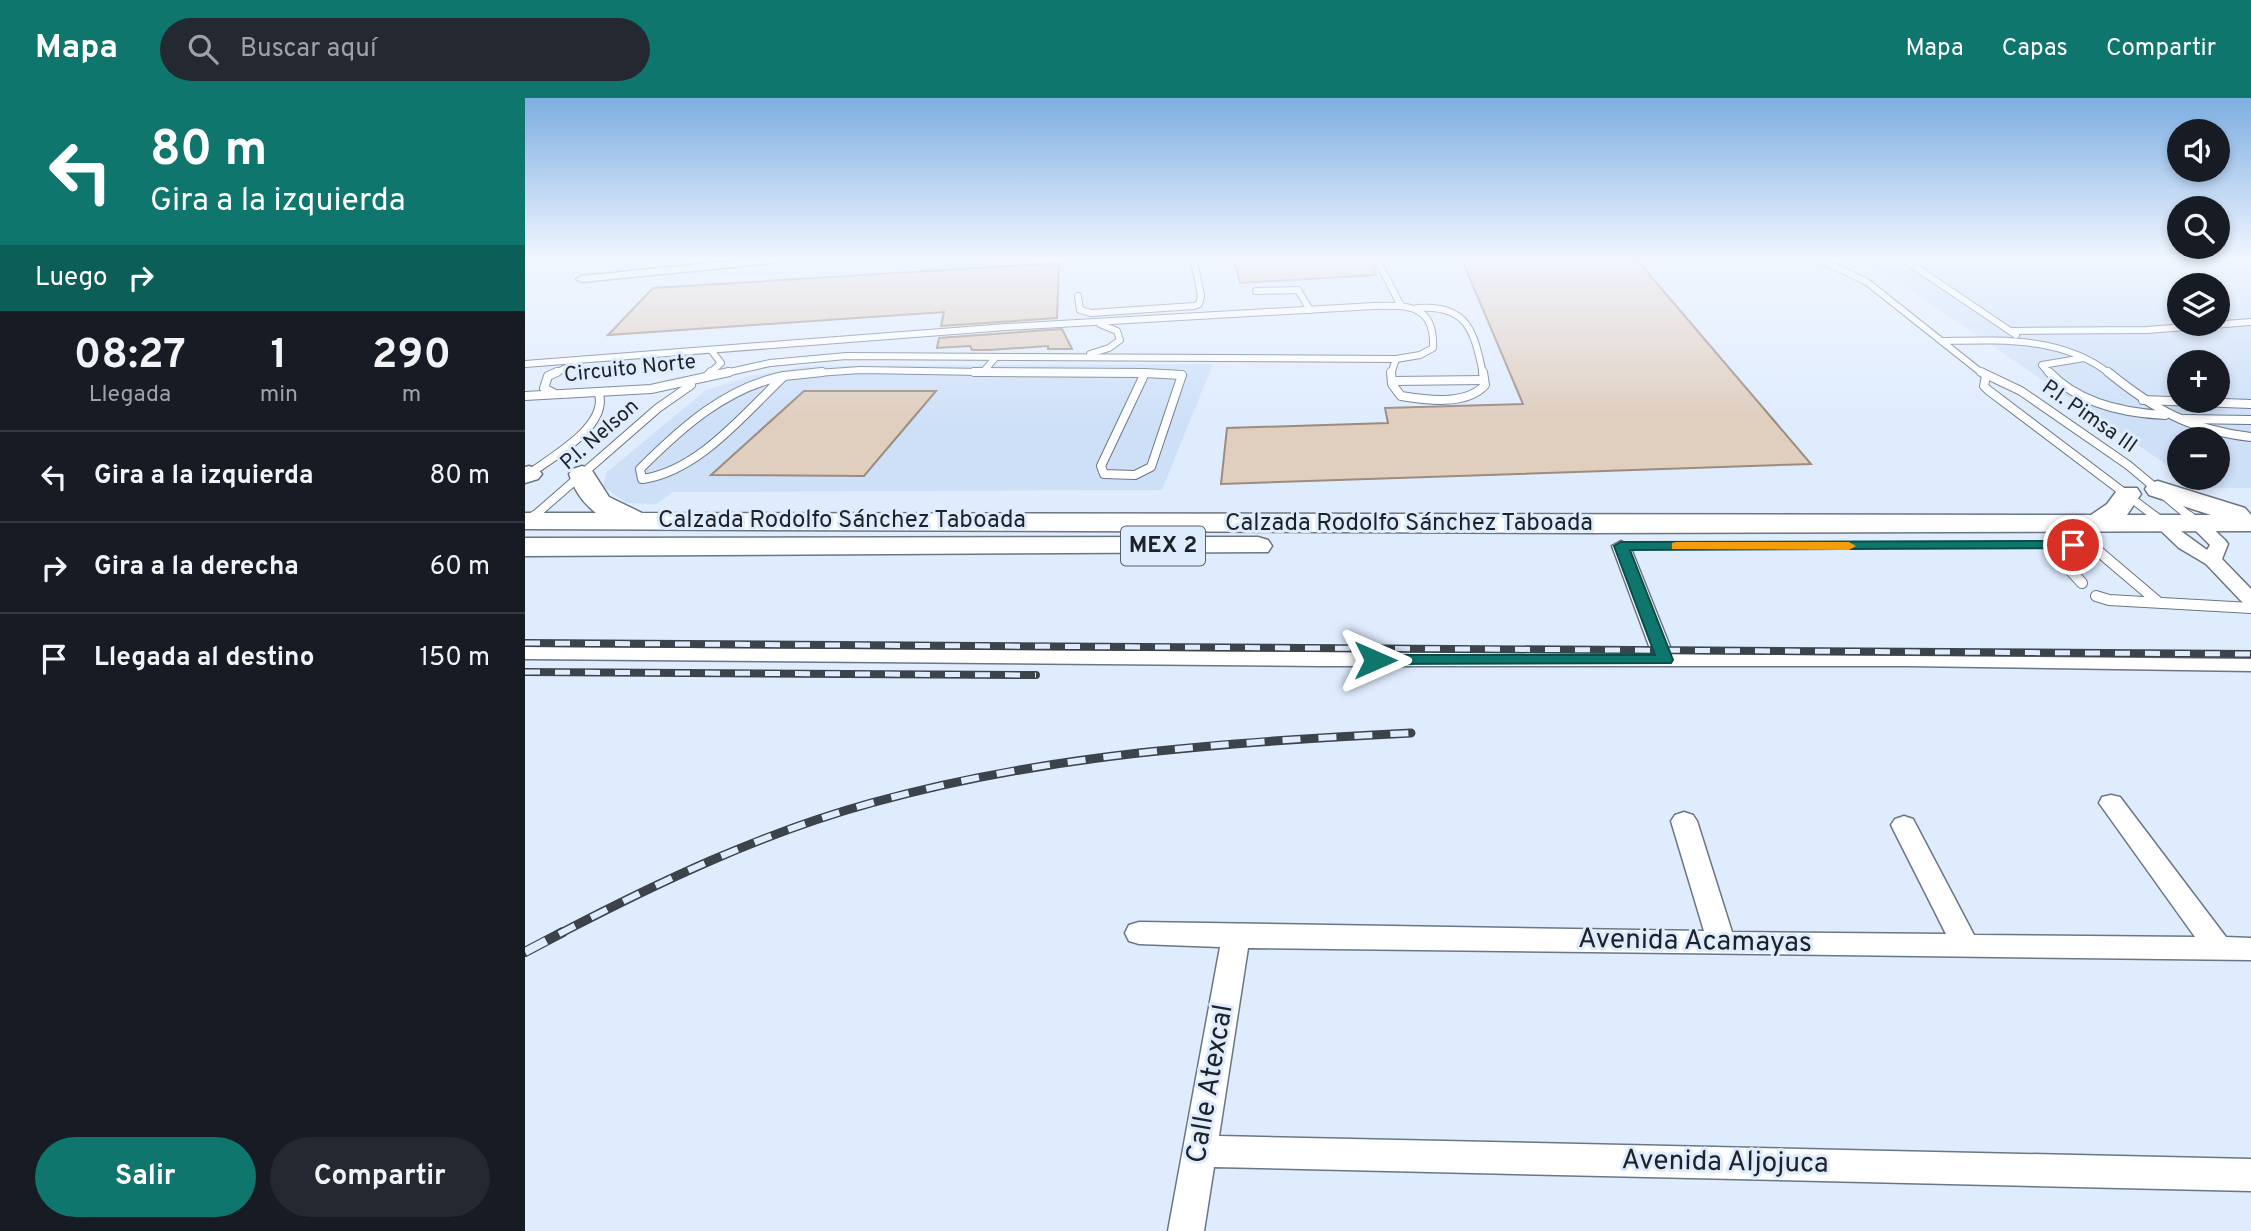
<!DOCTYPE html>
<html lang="es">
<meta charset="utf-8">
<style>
body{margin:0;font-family:Overpass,sans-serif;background:#242831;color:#f1f3f6;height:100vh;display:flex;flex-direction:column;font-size:26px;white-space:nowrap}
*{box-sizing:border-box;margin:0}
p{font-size:23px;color:#9ea1a6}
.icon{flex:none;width:38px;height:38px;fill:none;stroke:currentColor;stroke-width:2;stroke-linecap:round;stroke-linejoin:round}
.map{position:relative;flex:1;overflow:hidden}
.sheet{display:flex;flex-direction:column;background:#171b24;width:525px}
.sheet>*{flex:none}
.hud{background:#0f766e;color:#fff;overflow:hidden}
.controls{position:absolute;left:1642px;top:21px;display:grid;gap:14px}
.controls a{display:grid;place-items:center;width:63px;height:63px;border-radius:50%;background:#171b24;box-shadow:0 4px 10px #0003;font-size:35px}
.pin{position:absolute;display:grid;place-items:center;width:60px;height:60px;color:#fff;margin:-30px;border:4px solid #fff;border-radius:50%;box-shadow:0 2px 7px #0007}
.me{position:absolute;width:77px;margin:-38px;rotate:90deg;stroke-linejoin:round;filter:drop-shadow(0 0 5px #0008)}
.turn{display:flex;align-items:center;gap:24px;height:147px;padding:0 35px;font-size:32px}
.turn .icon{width:91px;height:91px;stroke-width:2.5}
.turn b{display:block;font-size:49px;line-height:60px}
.then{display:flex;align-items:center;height:66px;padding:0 35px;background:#0003;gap:14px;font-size:26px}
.eta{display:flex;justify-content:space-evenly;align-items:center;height:119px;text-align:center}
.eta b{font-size:42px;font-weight:700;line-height:49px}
.action{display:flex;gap:14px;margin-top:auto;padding:14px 35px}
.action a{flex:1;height:80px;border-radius:42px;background:#0f766e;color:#fff;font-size:28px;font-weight:700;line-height:80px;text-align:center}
.action a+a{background:#242831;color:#f1f3f6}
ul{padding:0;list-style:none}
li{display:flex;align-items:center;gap:21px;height:91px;padding:0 35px;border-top:2px solid #363941}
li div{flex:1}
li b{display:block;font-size:26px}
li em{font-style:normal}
header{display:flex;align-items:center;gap:42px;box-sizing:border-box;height:98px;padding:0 35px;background:#0f766e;color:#fff}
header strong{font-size:33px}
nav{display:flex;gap:38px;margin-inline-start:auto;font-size:24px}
.search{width:490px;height:63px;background:#242831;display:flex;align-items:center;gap:18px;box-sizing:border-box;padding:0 24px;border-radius:38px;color:#9ea1a6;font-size:26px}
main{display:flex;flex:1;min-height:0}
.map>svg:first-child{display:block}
</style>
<header>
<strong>Mapa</strong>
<div class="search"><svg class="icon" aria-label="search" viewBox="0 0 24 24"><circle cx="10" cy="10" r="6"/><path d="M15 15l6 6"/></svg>Buscar aquí</div>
<nav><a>Mapa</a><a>Capas</a><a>Compartir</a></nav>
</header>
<main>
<section class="sheet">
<div class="hud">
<div class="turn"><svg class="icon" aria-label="left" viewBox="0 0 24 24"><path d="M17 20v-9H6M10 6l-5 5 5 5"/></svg><div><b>80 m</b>Gira a la izquierda</div></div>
<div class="then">Luego<svg class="icon" aria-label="right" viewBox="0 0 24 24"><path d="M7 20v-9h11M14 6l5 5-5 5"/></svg></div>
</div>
<div class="eta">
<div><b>08:27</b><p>Llegada</p></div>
<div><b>1</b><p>min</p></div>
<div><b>290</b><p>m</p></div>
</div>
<ul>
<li><svg class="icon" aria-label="left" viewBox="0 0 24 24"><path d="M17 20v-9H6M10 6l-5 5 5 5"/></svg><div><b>Gira a la izquierda</b></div><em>80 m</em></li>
<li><svg class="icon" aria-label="right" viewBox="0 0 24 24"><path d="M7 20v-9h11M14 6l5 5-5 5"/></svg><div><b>Gira a la derecha</b></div><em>60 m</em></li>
<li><svg class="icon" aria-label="arrive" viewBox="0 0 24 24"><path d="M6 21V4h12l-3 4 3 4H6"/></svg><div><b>Llegada al destino</b></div><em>150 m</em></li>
</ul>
<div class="action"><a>Salir</a><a>Compartir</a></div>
</section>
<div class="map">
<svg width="1726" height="1133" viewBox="0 0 1726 1133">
<rect width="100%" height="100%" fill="#dfecfe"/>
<g fill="#cee0f8" fill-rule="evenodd">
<path d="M1333,162H1726V390H1676L1661,380H1692V341H1654V375L1363,177ZM1654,187H1692V226H1654ZM1654,264H1692V303H1654Z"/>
<path d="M688,266L637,392L148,394L132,406L102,405L78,389L81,375L181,292L226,278L280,268Z"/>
</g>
<g fill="#e0cebf" stroke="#9c8c7e" stroke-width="2">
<path d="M709,162H846L851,177L715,185Z"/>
<path d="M937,162H1112L1286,366L696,386L702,330L863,325L860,310L998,306Z"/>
<path d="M534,165L532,220L416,228L419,214L83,237L128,190Z"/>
<path d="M537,231L547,251H523V248L464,252H447L445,248L412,250L414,240Z"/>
<path d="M279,293H411L339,378L186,377Z"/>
</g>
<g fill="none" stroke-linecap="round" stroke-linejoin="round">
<defs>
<g id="service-far2">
<path d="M852,162L876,208"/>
<path d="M1296,162L1342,184L1458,276"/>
<path d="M1380,162L1491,237"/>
<path d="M731,193L773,192L785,212"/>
<path d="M553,198L555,212L566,215L669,208L674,206L676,198L669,162"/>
<path d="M892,210C942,206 949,232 958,276"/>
<path d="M1486,233L1622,232L1726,224"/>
<path d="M1417,243C1475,242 1537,238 1585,276"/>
<path d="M565,256L584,250L595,242L592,233L575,226"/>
<path d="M0,266L481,229L849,208C884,207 910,207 908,250L895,257L871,261L321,258L245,265L196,276"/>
<path d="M458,274L620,275"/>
<path d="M620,275L652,276"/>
<path d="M28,276L50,266"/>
<path d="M184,276L196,265L186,252"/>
<path d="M278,276L335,272L458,274L470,260"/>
<path d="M866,276L871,261"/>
<path d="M1525,276L1517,267L1559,260"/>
</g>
<g id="service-far1">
<path d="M449,274H458"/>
<path d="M458,274L620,275"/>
<path d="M866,274L867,286L876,298C901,302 941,308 960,287L958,274"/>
<path d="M1456,274L1496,293L1603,367L1665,419"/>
<path d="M1524,274C1553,305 1599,315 1640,317"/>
<path d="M1583,274C1630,312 1665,332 1726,339"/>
<path d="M620,275L657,277L626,369L610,377L579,376L576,368Z"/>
<path d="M183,277L186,274"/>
<path d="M259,278C220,315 173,374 117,381L115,371C156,330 201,289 259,278Z"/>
<path d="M259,278L297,274"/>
<path d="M1461,278L1459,288L1463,292L1631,419"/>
<path d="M868,283L959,282"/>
<path d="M30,296L19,290L23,278L32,274"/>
<path d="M0,298L126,291L204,274"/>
<path d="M1618,302L1726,306"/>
<path d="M1659,321L1726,322"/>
<path d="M0,379C23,361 83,330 74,296"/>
<path d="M8,419L133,310L166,287"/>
</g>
<g id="service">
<path d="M1628,418L1638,425"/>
<path d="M1663,418L1673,426"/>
<path d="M0,426L10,418"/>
<path d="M1522,447L1557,485"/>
<path d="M1566,447L1632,503"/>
<path d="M1571,498L1584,502L1726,510"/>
</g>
<g id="minor">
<path d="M214,162H251L246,165L57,184L51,181L57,178Z"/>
<path d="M1638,420L1682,452L1685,447L1664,426L1667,422H1679L1700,442L1703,446L1697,461L1726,491V508L1719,506L1681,466L1654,450L1632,429L1629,425L1632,421Z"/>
<path d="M1096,443L1105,448L1148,556L1726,561V573L1381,568H797L0,561V549L1127,556L1087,448Z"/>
<path d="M1586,697L1595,699L1701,839L1726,840V862L723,850L694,1038L1726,1061V1093L689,1069L679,1133H643L695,849L614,846L604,843L600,835L604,827L614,824L1179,833L1146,723L1150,717L1159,714L1168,717L1172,723L1207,834L1421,836L1366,727L1370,721L1379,718L1388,721L1449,837L1670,839L1574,705L1577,699Z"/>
</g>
<g id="primary">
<path d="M4,368L13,371L17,376L13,381L0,385V369Z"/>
<path d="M57,368L66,371L84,399L117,415L1566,417L1582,406L1594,390H1612L1616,396L1602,417H1686L1624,397L1620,391L1624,385L1633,383L1720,410L1726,417V433L1060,435L0,431V415H71C58,405 49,392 44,376L48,371Z"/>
<path d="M733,439L743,442L747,448L743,454L0,458V440Z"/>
</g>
</defs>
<use href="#service-far2" stroke="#6a7686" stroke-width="8"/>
<use href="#service-far1" stroke="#6a7686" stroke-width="10"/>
<use href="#service" stroke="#6a7686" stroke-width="12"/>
<use href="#minor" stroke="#6a7686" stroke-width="3"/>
<use href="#primary" stroke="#6a7686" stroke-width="3"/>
<use href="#service-far2" stroke="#fff" stroke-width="6"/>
<use href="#service-far1" stroke="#fff" stroke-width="8"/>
<use href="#service" stroke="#fff" stroke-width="10"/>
<use href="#minor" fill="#fff" fill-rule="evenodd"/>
<use href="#primary" fill="#fff" fill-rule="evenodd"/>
<defs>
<g id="rail-far2">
<path d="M0,545L1726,556"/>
<path d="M0,574L511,577"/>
</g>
<path id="rail-far1" d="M34,836C134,784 237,735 346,705C522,656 704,644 886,635"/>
<path id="rail" d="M0,854L38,834"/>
</defs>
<use href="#rail-far2" stroke="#3d434b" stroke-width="8"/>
<use href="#rail-far1" stroke="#3d434b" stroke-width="9"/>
<use href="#rail" stroke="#3d434b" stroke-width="10"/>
<use href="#rail-far2" stroke="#dfecfe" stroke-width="5" stroke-dasharray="15" stroke-linecap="butt"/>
<use href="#rail-far1" stroke="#dfecfe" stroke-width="6" stroke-dasharray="18" stroke-linecap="butt"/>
<use href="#rail" stroke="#dfecfe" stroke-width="8" stroke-dasharray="24" stroke-linecap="butt"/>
</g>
<linearGradient id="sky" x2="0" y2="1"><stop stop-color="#7daee2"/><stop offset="0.5" stop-color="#f1f6ff"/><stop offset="1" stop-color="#f1f6ff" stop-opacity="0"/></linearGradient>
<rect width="1726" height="321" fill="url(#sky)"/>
<path fill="#0f766e" stroke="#0a4d48" stroke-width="2" d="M1548,443L1554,447L1552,450L1105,452L1148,562L1146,565L850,566L842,562L850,557H1130L1089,448L1096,444Z"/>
<path fill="#f59e0b" d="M1151,444H1324L1331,448L1324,452L1147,451V445Z"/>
<g text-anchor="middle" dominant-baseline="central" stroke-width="6" stroke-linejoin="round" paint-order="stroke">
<g font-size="21" fill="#1d2228" stroke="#dfecfe">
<text transform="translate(105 271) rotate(-6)">Circuito Norte</text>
<text transform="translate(1564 319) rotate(35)">P.I. Pimsa III</text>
<text transform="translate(75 337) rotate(-41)">P.I. Nelson</text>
</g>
<rect fill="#dfecfe" stroke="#575f68" stroke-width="2" x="596" y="428.5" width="84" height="39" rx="5"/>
<g font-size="23" font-weight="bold" fill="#1d2228">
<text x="638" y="448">MEX 2</text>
</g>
<g font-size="24" fill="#1d2228" stroke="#dfecfe">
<text x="317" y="423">Calzada Rodolfo Sánchez Taboada</text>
<text x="884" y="426">Calzada Rodolfo Sánchez Taboada</text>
</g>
<g font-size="28" fill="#1d2228" stroke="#dfecfe">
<text transform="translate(1170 844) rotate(1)">Avenida Acamayas</text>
<text transform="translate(686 986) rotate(-80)">Calle Atexcal</text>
<text transform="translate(1200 1065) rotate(1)">Avenida Aljojuca</text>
</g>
</g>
</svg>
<div class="controls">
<a><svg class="icon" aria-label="sound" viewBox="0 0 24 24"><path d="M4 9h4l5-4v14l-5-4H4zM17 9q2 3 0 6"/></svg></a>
<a><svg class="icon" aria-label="search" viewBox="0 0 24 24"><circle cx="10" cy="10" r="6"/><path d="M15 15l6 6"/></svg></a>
<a><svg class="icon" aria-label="layers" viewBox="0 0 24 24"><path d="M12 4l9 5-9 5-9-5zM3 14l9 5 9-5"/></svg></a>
<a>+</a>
<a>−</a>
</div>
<div class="pin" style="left:1548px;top:447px;background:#d93025"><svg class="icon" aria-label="arrive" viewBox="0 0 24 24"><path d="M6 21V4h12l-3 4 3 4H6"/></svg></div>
<svg class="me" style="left:850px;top:562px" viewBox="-20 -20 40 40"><path d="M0-17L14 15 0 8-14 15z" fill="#0f766e" stroke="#fff" stroke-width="4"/></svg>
</div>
</main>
